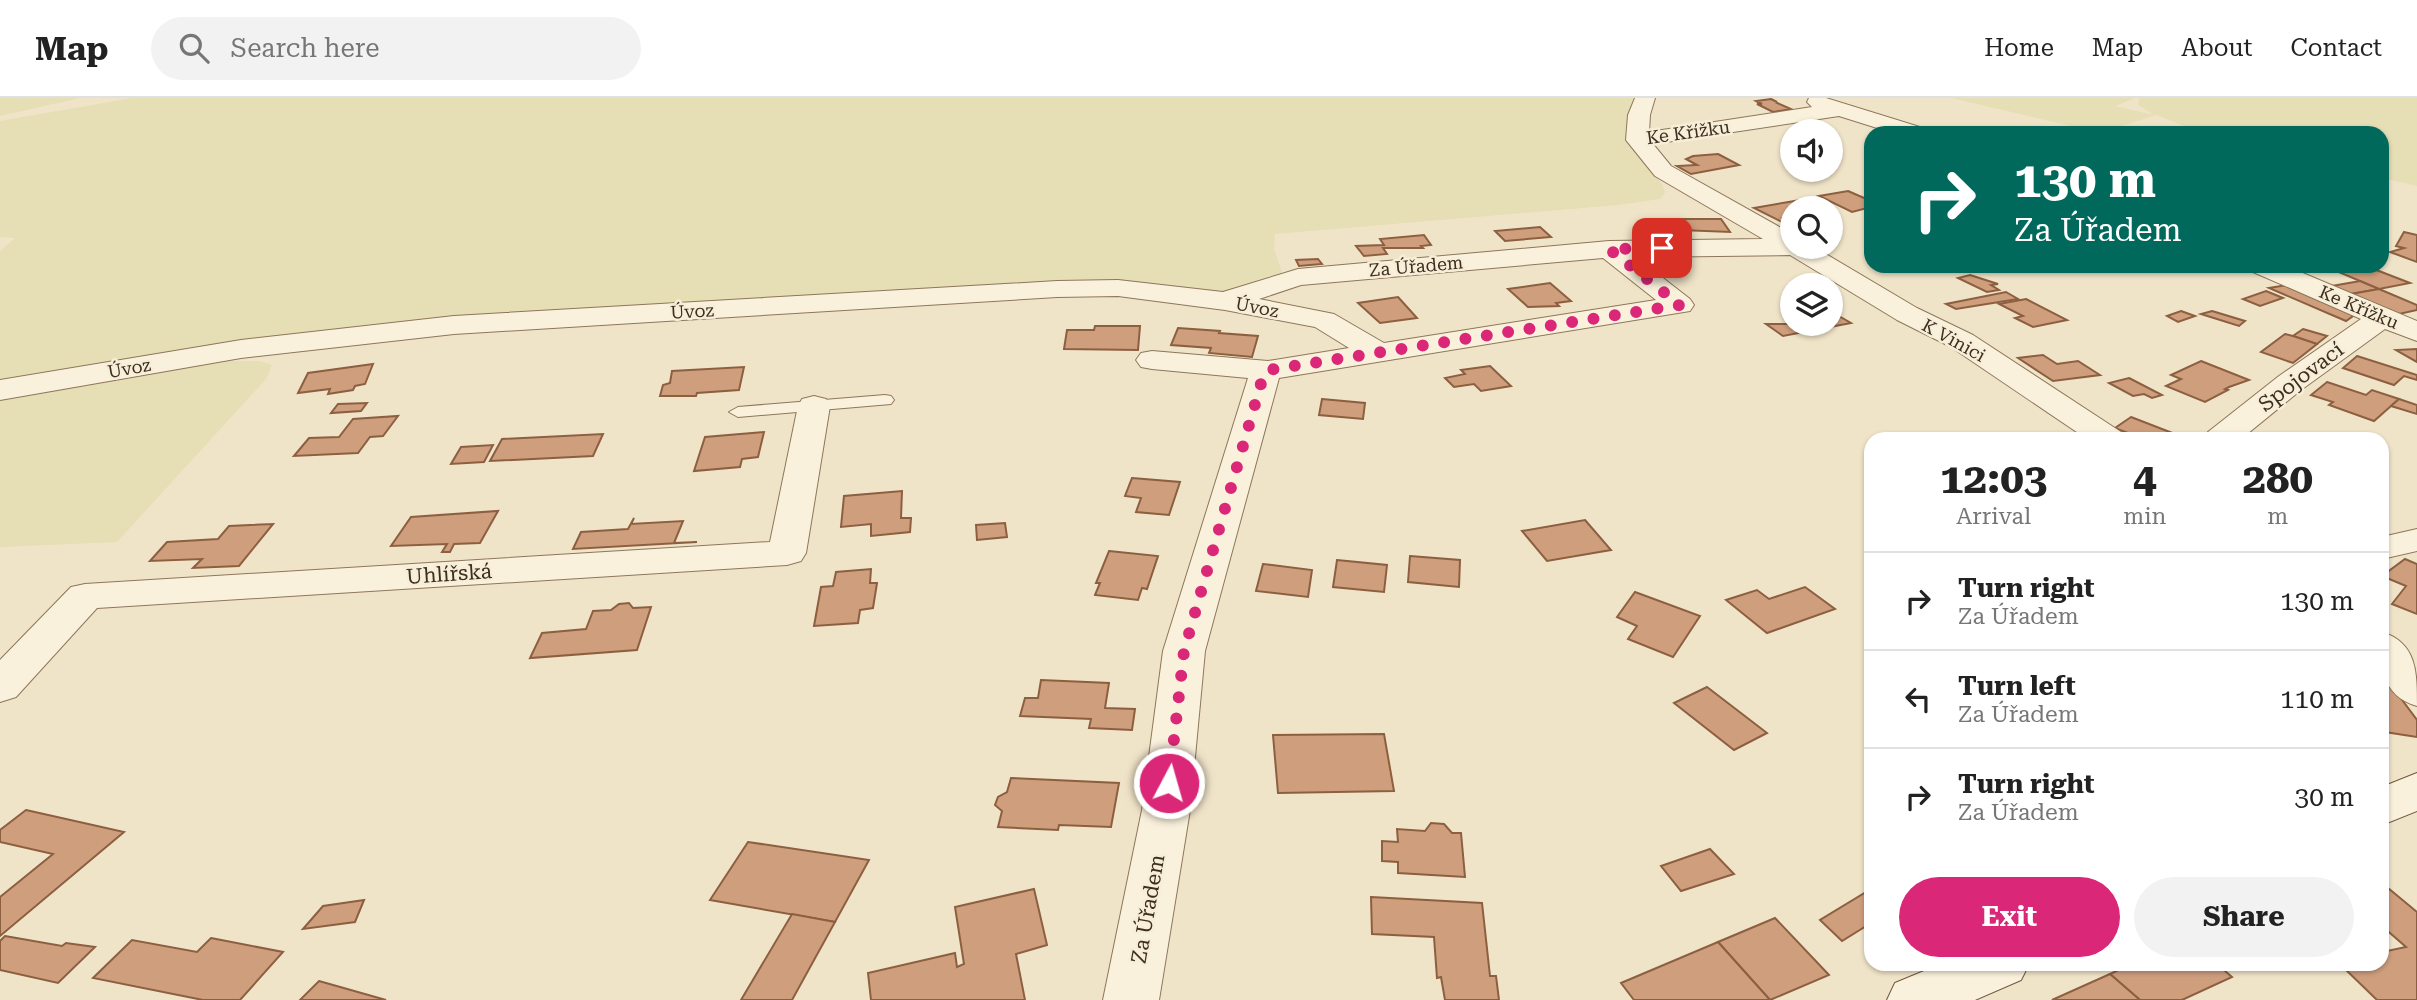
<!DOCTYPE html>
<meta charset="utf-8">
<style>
body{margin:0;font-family:"Roboto Serif",serif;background:#f2f2f2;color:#222;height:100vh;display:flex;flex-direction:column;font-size:26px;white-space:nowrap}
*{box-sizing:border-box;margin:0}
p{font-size:23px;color:#767676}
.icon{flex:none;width:38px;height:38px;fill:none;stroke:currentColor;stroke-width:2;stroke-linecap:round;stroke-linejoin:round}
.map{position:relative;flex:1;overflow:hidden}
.drawer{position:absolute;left:1864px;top:334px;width:525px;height:539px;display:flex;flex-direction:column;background:#fff;border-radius:21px;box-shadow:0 2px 5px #0004}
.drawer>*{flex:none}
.top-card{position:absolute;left:1864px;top:28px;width:525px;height:147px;border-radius:21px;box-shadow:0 2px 5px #0004;background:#00695c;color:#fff;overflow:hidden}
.controls{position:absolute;left:1780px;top:21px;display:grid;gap:14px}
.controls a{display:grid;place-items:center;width:63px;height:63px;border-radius:50%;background:#fff;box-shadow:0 2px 5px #0004;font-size:35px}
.pin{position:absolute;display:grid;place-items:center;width:60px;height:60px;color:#fff;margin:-30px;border-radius:14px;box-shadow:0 4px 10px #0006}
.me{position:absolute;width:77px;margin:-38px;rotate:6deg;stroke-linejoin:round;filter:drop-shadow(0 0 5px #0008)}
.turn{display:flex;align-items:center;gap:24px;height:147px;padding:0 35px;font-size:32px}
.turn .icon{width:91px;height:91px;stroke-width:2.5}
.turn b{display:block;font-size:49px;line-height:60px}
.eta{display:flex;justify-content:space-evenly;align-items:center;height:119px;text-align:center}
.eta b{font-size:42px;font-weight:700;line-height:49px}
.button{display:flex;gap:14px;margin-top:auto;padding:14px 35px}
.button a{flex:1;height:80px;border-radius:42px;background:#db2777;color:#fff;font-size:28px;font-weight:700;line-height:80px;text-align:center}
.button a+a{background:#f2f2f2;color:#222}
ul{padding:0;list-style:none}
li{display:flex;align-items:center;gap:21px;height:98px;padding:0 35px;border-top:2px solid #e0e0e0}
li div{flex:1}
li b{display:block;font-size:26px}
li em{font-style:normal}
header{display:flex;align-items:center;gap:42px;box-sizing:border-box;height:98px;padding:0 35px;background:#fff;border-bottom:2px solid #e0e0e0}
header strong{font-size:33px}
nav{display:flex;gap:38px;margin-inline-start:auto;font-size:24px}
.search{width:490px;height:63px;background:#f2f2f2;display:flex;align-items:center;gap:18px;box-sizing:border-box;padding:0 24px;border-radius:38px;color:#767676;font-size:26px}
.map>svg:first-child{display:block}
</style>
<header>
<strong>Map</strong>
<div class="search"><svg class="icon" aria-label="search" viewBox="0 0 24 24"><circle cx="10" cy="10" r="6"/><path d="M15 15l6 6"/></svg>Search here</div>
<nav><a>Home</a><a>Map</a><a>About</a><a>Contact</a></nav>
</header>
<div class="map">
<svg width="2417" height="902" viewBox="0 0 2417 902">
<rect width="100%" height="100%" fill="#f0e4c8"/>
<g fill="#e6deb5">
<path d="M0,0H80L0,18Z"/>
<path d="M132,0H1644L1629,32L1627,44L1662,86L1665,95L1660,101L1618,107L1275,136L1274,151L1283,177L1223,194L1110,184L399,224L304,235L0,284V153L15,140L0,139V23Z"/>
<path d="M1951,0H2135L2115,8L2154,17L2138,7L2139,0H2417V88L2382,80V35H2202L2156,17L2101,35Z"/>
<path d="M228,263H259L272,267L266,281L117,444L0,449V301Z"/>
</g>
<g fill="#cf9f7d" stroke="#8d5f41" stroke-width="2">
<path d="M1771,1L1777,4H1775L1791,11L1773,14L1757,6H1762L1756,3Z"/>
<path d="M1718,56L1739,67L1691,76L1677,68L1697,67L1686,61L1693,58Z"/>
<path d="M1848,93L1871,103V109L1852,114L1819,98Z"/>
<path d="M1800,102L1818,110H1792V118L1783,120L1789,123L1782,124L1754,110Z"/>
<path d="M1647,121H1721L1730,134L1654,131Z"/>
<path d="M1540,129L1551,139L1505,143L1495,133Z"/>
<path d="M2404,134L2417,137V164L2390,154L2404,150L2396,148Z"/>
<path d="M1424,137L1431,147L1421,148L1423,150H1383L1387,156L1364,158L1356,148L1384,147L1380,141Z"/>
<path d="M1318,161L1322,166L1299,168L1296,162Z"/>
<path d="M2366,168L2410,185L2379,191L2336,173Z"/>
<path d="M1970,177L1998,186L1991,187L1999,192L1987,194L1958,180Z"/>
<path d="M2360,183L2379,191L2351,196L2332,188Z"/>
<path d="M1550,185L1571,203L1556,205L1559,208L1528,209L1508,191Z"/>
<path d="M2287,187L2356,216L2346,223L2269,190Z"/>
<path d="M2379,191L2417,207V212L2399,216L2351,196Z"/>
<path d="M2266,193L2283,200L2260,208L2243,201Z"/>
<path d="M2006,194L2018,201L1956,211L1946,206Z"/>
<path d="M1398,199L1417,220L1380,225L1358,205Z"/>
<path d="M2026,201L2067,222L2033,229L2015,220L2023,218L1999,206Z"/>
<path d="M1830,213L1851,225L1783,238L1766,226H1830Z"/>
<path d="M2181,213L2195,218L2178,224L2167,218Z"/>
<path d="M2212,213L2245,223L2239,228L2201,216Z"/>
<path d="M1095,228H1140L1138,252L1064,251L1067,232H1094Z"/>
<path d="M1178,230L1220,233L1219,235L1258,238L1252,259L1209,255L1211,250L1171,247Z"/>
<path d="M2303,231L2327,238L2317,246L2293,238Z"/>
<path d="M2285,236L2293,238L2317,246L2293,265L2261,254Z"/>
<path d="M2417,251V264L2396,252Z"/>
<path d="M2043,257L2057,266L2078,263L2100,277L2053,283L2018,260Z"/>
<path d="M2357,258L2417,277V282L2404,278L2394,287L2343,270Z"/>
<path d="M2201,263L2249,282L2229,289L2225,291L2228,292L2205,304L2166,288L2181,281L2171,277Z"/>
<path d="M373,266L365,286L355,288L353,292L328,296L330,291L298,295L308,275Z"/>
<path d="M1490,268L1511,288L1481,293L1474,286L1454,289L1445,280L1465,276L1461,272Z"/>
<path d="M744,269L739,292L697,295L696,298H660L663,287L670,285L672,273Z"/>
<path d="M2129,280L2162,297L2152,300L2144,296L2133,298L2109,285Z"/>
<path d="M2327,284L2366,297L2372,292L2399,301L2374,323L2329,307L2333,304L2311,297Z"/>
<path d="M1322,301L1365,305L1363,321L1319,317Z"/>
<path d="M2399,301L2417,307V316L2391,308Z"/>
<path d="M367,305L361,313L331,315L338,306Z"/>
<path d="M398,318L383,338L370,339L358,355L294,358L309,340L339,339L353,321Z"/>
<path d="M2131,319L2175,336L2167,341H2143L2115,330Z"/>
<path d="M764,334L758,359L742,361L740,369L694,373L705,339Z"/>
<path d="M603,336L593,358L490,363L502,341Z"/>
<path d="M493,347L484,364L451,366L461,349Z"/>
<path d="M1132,380L1180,384L1169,417L1136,414L1141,400L1125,398Z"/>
<path d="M902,393L901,420H911L910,434L871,438V426L841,429L844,398Z"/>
<path d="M498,413L480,445L454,446L450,454H442L447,446L391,448L411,419Z"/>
<path d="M634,420L631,426L683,423L674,445L697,444L573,451L581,434L628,431Z"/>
<path d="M1585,422L1611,452L1547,463L1522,433Z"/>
<path d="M1005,425L1007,439L977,442L976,427Z"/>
<path d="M273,426L239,468L193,470L202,461L150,463L167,444L218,441L229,428Z"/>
<path d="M1109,453L1158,458L1147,491L1142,490L1138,502L1095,497L1100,485H1096Z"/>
<path d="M1410,458L1460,462L1459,489L1408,484Z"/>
<path d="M2405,461L2417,466V516L2392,506L2406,488L2382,478Z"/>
<path d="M1337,462L1387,467L1384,494L1333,489Z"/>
<path d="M1263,466L1312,472L1308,499L1256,493Z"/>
<path d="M871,471L870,485H877L873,510L860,512L858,525L814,528L821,489L833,488L836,474Z"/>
<path d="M1805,489L1835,511L1767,535L1726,502L1757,492L1769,501Z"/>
<path d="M1635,494L1700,518L1673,559L1628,541L1637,528L1617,519Z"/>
<path d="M629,505L633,510L651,509L637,552L530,560L542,535L586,531L593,513L611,512L619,506Z"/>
<path d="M2382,575L2417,622V639L2385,634L2382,630Z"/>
<path d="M1041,582L1109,585L1105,610L1135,611L1132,632L1089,630L1091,621L1020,618L1025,600H1038Z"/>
<path d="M1707,589L1767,635L1734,652L1674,605Z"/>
<path d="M1384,636L1394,693L1278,695L1273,637Z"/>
<path d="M1011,680L1119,685L1111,729L1059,727L1058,732L998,729L1002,713L995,707L998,699L1007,694Z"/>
<path d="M26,712L124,734L0,838V799L53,756L0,744V732Z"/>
<path d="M1431,725L1444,726L1452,735H1461L1465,779L1398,775V764L1382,763V743L1398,744L1397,731L1425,733Z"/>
<path d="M748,744L869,762L835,824L710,802Z"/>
<path d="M1710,751L1734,776L1681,793L1661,768Z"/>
<path d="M2382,785L2417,814V902H2377L2345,871L2382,866V854L2406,849L2382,828Z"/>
<path d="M1034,791L1047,847L1016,856L1025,902H871L868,875L955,855L957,869L964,866L955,809Z"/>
<path d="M1871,791V825L1842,843L1820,822Z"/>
<path d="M1371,799L1482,805L1490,878H1496L1499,902H1445L1441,879L1437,880L1434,839L1372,836Z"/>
<path d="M364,802L355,824L303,831L323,808Z"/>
<path d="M792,816L835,824L792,902H741Z"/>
<path d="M1775,820L1829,877L1770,902L1718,844Z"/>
<path d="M5,838L62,848L66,845L95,849L58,885L0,872V843Z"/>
<path d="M211,840L283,854L240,902H203L93,880L132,842L197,854Z"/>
<path d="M1718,844L1770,902H1634L1621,885Z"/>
<path d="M2131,866H2217L2232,879L2182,902H2140L2110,876Z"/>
<path d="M2110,876L2140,902H2052Z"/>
<path d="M319,883L386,902H300Z"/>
</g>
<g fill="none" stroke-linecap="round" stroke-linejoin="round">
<defs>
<path id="lane" d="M885,297L891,298L894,302L891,306L738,319L729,314L738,309Z"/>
<g id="street">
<path d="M1635,0H1655L1650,17L1649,34L1812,9L1807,4L1809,0H1826L1923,30L1926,35H1893L1839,18L1653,46L1671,68L1792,136V149H1814L1917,210L1973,237L2121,334L2126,341H2087L1951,249L1897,222L1790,157L1636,159L1690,201L1694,207L1690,213L1279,280L1205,553L1190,712L1159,902H1103L1142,712L1163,553L1248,280L1152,271L1141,269L1136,262L1141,255L1152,253L1268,263L1349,250L1315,229L1225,212L1118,198L1057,199L454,236L241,260L0,302V282L241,242L454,218L1057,183L1118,182L1223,194L1298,171L1609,143L1763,141L1655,78L1626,42L1628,17ZM1603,160L1656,202L1384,245L1334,216L1259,201L1301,187Z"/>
<path d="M2249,168H2286L2417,223V243L2385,231L2301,292L2241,341H2203L2208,334L2279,278L2361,221L2253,174Z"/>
<path d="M814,298L826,301L830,308L806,455L801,463L787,467L97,510L16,599L0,604V562L71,489L85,486L770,444L798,308L802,301Z"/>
<path d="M2417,431V453L2382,461V439Z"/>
<path d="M2382,534C2417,545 2417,574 2417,608C2380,597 2381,567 2382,534Z"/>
</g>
<g id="secondary">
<path d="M2417,675V713L2382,727V689Z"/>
<path d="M1941,866H2029L2021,882L1975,902H1887L1895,885Z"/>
</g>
</defs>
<use href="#lane" stroke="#8d765c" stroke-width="2"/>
<use href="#street" stroke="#8d765c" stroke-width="2"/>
<use href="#secondary" stroke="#6f573f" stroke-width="2"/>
<use href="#lane" fill="#faf1dc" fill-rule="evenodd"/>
<use href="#street" fill="#faf1dc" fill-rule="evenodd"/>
<use href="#secondary" fill="#faf1dc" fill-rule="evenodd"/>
</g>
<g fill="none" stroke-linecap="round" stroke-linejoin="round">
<path stroke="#db2777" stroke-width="12" stroke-dasharray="0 21.6" d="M1169,685L1184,553L1262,282L1268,272L1680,207L1609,151L1662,150"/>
</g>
<g text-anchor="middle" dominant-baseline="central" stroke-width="5" stroke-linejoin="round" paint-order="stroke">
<g font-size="18" fill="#3d2e20" stroke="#f7eed8">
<text transform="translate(1688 34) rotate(-8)">Ke Křížku</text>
<text transform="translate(1416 168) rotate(-5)">Za Úřadem</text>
<text transform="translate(1257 209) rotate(11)">Úvoz</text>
<text transform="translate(2359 209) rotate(23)">Ke Křížku</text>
<text transform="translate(692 213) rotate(-3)">Úvoz</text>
<text transform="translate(1954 242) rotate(29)">K Vinici</text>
<text transform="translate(129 270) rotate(-10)">Úvoz</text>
</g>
<g font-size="21" fill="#3d2e20" stroke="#f7eed8">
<text transform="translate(2301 279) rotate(-37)">Spojovací</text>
<text transform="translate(449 476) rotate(-4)">Uhlířská</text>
<text transform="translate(1148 811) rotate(-80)">Za Úřadem</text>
</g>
</g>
</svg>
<div class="controls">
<a><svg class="icon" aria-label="sound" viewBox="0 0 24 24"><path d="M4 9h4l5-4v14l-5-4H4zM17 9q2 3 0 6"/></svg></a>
<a><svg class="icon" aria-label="search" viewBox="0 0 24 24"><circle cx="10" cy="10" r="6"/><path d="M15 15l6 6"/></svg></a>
<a><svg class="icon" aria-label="layers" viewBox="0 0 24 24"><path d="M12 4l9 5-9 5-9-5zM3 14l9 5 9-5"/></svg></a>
</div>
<div class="pin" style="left:1662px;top:150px;background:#d93025"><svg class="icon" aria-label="arrive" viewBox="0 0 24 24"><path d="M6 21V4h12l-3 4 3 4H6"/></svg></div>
<svg class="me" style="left:1169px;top:685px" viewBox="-20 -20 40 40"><circle r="17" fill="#db2777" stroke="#fff" stroke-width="3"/><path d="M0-11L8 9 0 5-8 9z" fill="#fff"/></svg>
<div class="top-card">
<div class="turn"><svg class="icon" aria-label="right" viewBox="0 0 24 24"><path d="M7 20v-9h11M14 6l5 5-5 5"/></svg><div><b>130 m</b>Za Úřadem</div></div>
</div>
<section class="drawer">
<div class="eta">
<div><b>12:03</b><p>Arrival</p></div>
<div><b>4</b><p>min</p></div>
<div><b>280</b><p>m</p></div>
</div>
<ul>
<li><svg class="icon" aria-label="right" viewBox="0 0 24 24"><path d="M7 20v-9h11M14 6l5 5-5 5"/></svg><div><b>Turn right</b><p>Za Úřadem</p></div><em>130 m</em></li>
<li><svg class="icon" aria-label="left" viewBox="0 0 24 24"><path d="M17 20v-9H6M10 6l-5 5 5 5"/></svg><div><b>Turn left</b><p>Za Úřadem</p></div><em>110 m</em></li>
<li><svg class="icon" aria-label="right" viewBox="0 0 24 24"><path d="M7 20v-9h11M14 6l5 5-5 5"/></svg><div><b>Turn right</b><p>Za Úřadem</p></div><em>30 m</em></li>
</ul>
<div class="button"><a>Exit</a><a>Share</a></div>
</section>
</div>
